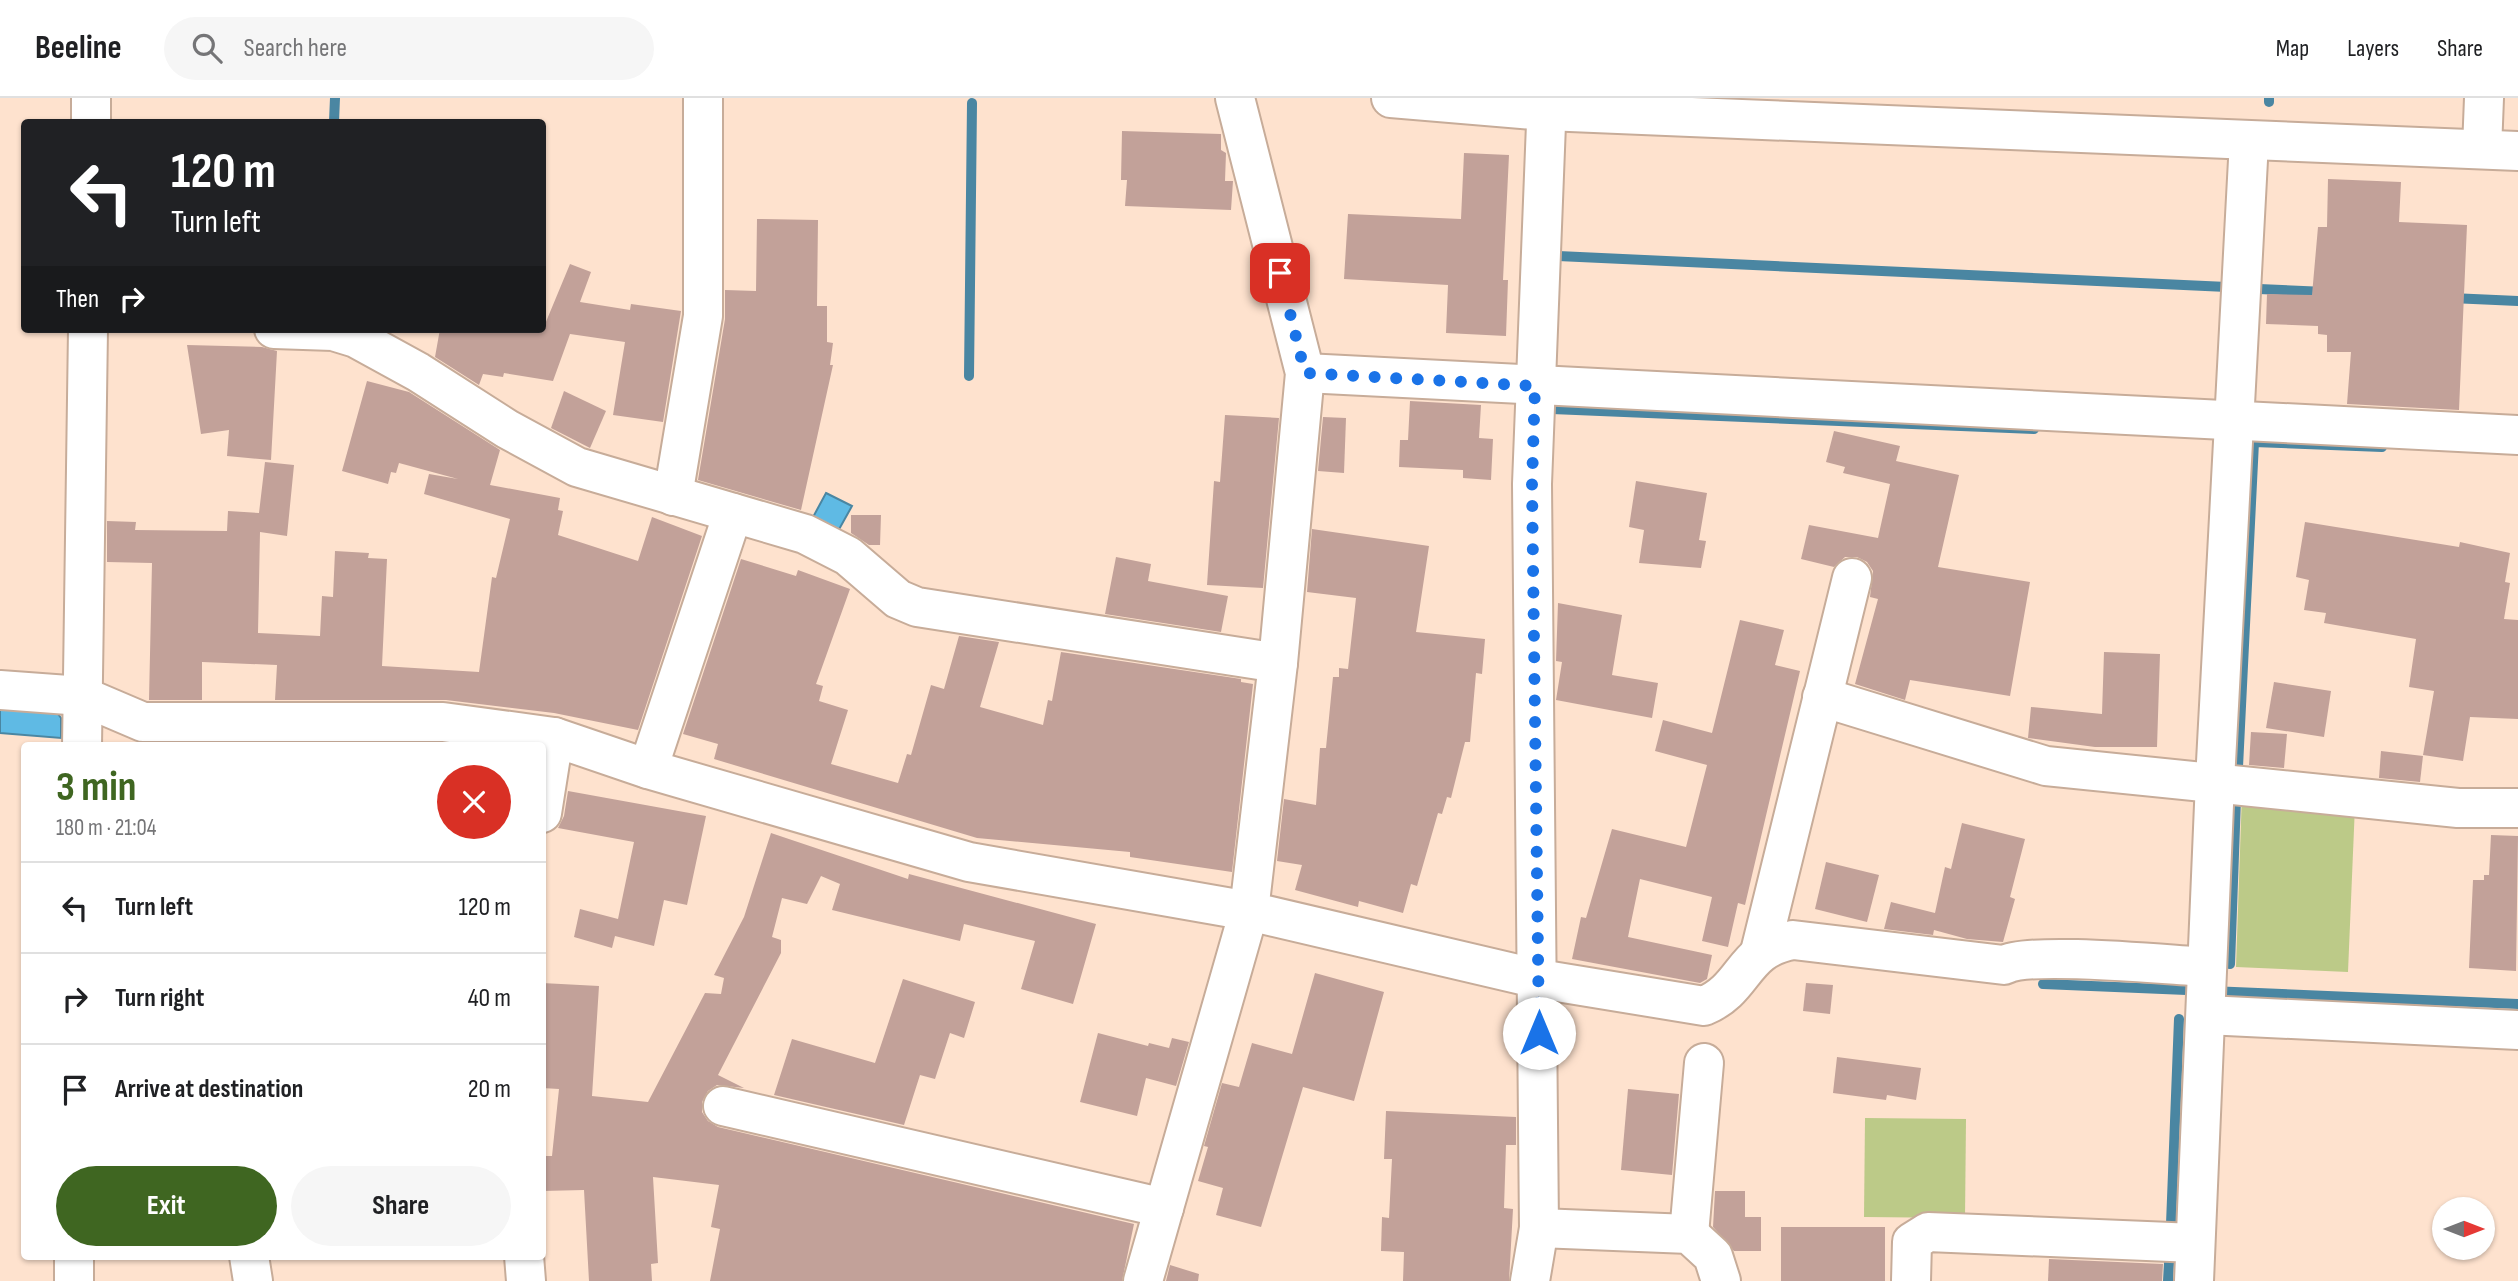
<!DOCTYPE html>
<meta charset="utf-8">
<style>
body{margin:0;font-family:"Sofia Sans Condensed",sans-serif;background:#f6f6f6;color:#202124;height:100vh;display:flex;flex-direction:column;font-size:26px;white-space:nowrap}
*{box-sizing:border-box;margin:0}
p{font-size:23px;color:#757577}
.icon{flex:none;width:38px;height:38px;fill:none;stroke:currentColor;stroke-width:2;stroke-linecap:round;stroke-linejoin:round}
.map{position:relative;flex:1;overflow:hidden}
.details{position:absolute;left:21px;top:644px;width:525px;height:518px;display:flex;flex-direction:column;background:#fff;border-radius:7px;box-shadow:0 2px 5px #0004}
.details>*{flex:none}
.hud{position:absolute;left:21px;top:21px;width:525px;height:214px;border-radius:7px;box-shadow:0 2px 5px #0004;background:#202124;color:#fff;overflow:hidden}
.needle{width:46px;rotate:90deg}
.buttons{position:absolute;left:2432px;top:1099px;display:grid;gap:14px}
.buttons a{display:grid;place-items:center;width:63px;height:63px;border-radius:50%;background:#fff;box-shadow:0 2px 5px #0004;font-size:35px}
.pin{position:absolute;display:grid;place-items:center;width:60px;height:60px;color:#fff;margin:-30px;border-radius:14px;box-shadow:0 4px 10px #0006}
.me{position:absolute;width:77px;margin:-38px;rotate:0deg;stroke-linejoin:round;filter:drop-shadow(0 0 5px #0008)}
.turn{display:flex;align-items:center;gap:24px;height:147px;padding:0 35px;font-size:32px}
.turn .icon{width:91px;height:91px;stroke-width:2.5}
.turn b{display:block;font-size:49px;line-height:60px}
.then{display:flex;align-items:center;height:66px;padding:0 35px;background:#0003;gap:14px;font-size:26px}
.round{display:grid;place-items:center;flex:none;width:74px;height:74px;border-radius:37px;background:#f6f6f6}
.overview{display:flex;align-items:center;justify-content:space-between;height:119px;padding:0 35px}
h1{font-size:42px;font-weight:700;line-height:52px;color:#3f6621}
.primary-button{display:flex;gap:14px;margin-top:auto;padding:14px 35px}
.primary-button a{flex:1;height:80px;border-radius:42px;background:#3f6621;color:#fff;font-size:28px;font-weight:700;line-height:80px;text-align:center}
.primary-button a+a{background:#f6f6f6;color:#202124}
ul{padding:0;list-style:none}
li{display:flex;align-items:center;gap:21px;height:91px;padding:0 35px;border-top:2px solid #e0e0e0}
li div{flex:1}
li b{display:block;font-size:26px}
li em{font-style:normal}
header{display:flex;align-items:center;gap:42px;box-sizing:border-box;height:98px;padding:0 35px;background:#fff;border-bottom:2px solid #e0e0e0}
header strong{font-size:33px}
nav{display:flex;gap:38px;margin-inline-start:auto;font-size:24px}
.search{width:490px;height:63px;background:#f6f6f6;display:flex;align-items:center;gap:18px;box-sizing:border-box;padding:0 24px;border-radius:38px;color:#757577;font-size:26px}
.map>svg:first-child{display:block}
</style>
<header>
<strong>Beeline</strong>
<div class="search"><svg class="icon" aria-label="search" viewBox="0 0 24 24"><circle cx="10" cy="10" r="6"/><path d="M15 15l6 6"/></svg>Search here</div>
<nav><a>Map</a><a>Layers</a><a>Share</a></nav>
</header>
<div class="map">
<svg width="2518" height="1183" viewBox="0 0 2518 1183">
<rect width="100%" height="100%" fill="#fee2ce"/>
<g fill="#bcca88">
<path d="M2242,695L2355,707L2348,874L2236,869Z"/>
<path d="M1865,1020L1966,1021L1965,1120L1864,1119Z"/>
</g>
<g fill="#5fbae4" stroke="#4a86a2" stroke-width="2">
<path d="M826,395L852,408L837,435L812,421Z"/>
<path d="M0,607L55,612L61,620V640L0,635Z"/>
</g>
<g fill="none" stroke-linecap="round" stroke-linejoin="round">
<g stroke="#4a86a2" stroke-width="10">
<path d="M2269,4V0"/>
<path d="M334,24L335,0"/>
<path d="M1558,158L2227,189"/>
<path d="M2259,191L2326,194"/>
<path d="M2451,200L2518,203"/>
<path d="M969,278L972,5"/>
<path d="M1552,311L2034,331"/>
<path d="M2238,669L2254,344L2382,349"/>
<path d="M2230,866L2236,701"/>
<path d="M2043,886L2518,906"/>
<path d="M2171,1126L2179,921"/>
<path d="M2168,1183L2169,1165"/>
</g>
</g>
<g fill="#c2a199">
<path d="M1122,33L1221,36V52L1226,55L1225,83H1233L1231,112L1125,108L1127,82H1121Z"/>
<path d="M1464,55L1509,57L1503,182H1508L1506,238L1446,235L1448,187L1344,181L1348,116L1461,121Z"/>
<path d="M2328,81L2401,84L2399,124L2467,127L2459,312L2347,306L2351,254H2327V237L2318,236V228L2266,226L2267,196L2312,197L2318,129H2327Z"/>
<path d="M757,121L818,122L817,208H827V244L833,245L830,267H833L801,412L698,382L725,221V192L756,193Z"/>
<path d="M570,166L591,174L580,204L630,212L631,206L681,213L663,324L613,317L625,244L570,236L553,283L504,275L503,279L483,276L479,287L435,259L440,231H543Z"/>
<path d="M187,247L262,249L277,253L271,362L227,358L229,332L201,336Z"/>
<path d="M367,283L409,294L500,352L490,387L560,400L558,412L563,413L558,437L638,463L652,419L702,438L638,632L554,615L446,602H275L277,567L202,564V602H149L152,465L107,464V423L136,424L135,432L227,433L228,413L259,415L265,364L294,367L287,438L260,434L258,535L320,538L322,498L333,499L335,453L369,455L368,460L387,461L382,568L479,574L492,479L496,480L510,421L424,396L429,376L458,381L399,365L396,375L391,374L388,386L342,373Z"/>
<path d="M564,293L606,313L590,350L551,330Z"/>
<path d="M1410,303L1481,307L1479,340L1493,341L1491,382L1463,380V372L1399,369L1400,342H1408Z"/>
<path d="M1225,317L1279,320L1263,490L1207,487L1214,383L1220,384Z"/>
<path d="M1323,319L1346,320L1344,375L1318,373Z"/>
<path d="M1834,333L1900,348L1896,363L1959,377L1938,469L2030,484L2010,598L1910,582L1905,602L1855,586L1878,501L1870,499L1873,473L1867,464L1857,459H1845L1834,469L1801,461L1809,427L1878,440L1890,386L1843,375L1845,369L1826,364Z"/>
<path d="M1636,383L1707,395L1699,442L1706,443L1701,470L1639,465L1644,432L1629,429Z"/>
<path d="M851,417H881L880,447H869L851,435Z"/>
<path d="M2305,424L2459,449L2460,444L2510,455L2505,484L2510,485L2504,521L2518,522V621L2470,619L2463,663L2423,657L2434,593L2409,589L2416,541L2324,525L2326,515L2304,512L2309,482L2296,479Z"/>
<path d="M1312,431L1429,448L1416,534L1485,541L1482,576L1476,575L1470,644H1465L1451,700L1447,699L1442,716L1438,715L1417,788L1411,786L1403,815L1359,803L1358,809L1295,792L1302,767L1277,763L1284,701L1316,707L1320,650H1326L1333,579H1339V570L1348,571L1356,500L1307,494Z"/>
<path d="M1116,459L1151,466L1148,483L1228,498L1221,534L1105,516Z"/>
<path d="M741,461L796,478L798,472L850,491L816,586L823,588L819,603L848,612L831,666L898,685L907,656L911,657L931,587L944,591L959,538L999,544L980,609L1043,627L1048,602L1052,603L1061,554L1241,581V584L1253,586L1232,774L1130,759V754L977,740L714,661L718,646L683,636Z"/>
<path d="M1558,505L1622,517L1612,577L1658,585L1652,620L1556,602L1562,564L1556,563Z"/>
<path d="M1740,522L1784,532L1775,567L1800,573L1745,807L1738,805L1728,849L1702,843L1712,799L1640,781L1628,839L1712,857L1707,881L1700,885L1572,861L1581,819L1586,820L1612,731L1686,749L1707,667L1655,653L1663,622L1712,635Z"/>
<path d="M2104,554L2160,556L2157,649H2095L2028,640L2031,609L2102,616Z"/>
<path d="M2274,584L2331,593L2324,639L2266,630Z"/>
<path d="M2251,634L2287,636L2284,670L2249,667Z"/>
<path d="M2381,653L2423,658L2420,684L2379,680Z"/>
<path d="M568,693L706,718L687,807L664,802L654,848L615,838L612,850L574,839L580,811L618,821L634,744L558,730L564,718Z"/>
<path d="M1962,725L2025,741L2010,799L2015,801L2003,844L1967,841L1934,832L1933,837L1884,831L1891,804L1935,815L1945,769L1951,771Z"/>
<path d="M771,735L908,781L909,776L1096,826L1073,906L1021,891L1035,843L964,826L960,843L832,812L840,786L821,778L807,806L782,800L772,839L781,842V855L718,977L744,990L717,987L708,993L702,1004V1014L708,1023L718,1029L1134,1126L1122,1183H710L720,1131L711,1129L719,1087L653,1079L658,1165L651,1166L652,1183H589L584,1092L542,1093V1058H552L559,991L542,990V885L599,888L592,998L648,1004L705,895L721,896L724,880L714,877L744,819Z"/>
<path d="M2491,737L2518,738L2516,873L2469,870L2473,782H2484V777H2489Z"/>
<path d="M1826,764L1879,777L1867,824L1815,811Z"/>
<path d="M1315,875L1384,894L1354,1003L1303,989L1261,1129L1216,1117L1223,1090L1198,1083L1208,1049L1204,1048L1222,985L1239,989L1252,945L1292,956Z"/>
<path d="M903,881L975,904L964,940L950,935L935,981L920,977L904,1027L774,997L792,941L875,965Z"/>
<path d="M1806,885L1833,887L1830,916L1803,913Z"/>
<path d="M1098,935L1148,948L1149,945L1169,950L1172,940L1189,944L1176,988L1146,980L1137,1018L1080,1004Z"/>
<path d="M1837,959L1921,970L1916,1002L1887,997L1886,1002L1833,995Z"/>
<path d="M1628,991L1679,996L1672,1077L1621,1072Z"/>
<path d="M1386,1013L1516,1019V1047H1506L1504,1110L1513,1111L1509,1183H1403L1404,1154L1381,1153L1382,1119L1389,1120L1392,1061H1384Z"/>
<path d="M1715,1093H1745V1119H1761V1153H1734L1713,1129Z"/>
<rect x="1781" y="1129" width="104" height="54"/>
<path d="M2049,1161L2163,1166L2162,1183H2048Z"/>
<path d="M1170,1167L1199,1176L1198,1183H1166Z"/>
</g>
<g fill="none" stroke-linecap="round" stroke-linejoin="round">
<defs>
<g id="minor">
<path d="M1391,0L1546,13L2518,53"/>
<path d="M91,24V0"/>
<path d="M2482,51L2484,0"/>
<path d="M274,231L333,233L356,240L418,274L507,331L577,369L805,436L848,458L898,501L917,509L1278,565"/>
<path d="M1305,275L2518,337"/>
<path d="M673,398L703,218V0"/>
<path d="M0,592L82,598L143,624H443L554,639"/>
<path d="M1822,599L2046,668L2458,710H2518"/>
<path d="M82,648L88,231"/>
<path d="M648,671L733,415"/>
<path d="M542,715L554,639L648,671L969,764L1249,813L1539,881L1704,908C1747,890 1741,851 1793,842L2004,867C2031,853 2168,867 2207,869"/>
<path d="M1760,854L1852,480"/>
<path d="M2206,917L2518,932"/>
<path d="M723,1008L1164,1110"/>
<path d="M1539,1130L1689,1136L1713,1158L1721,1183"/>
<path d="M1689,1136L1704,965"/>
<path d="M249,1158L253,1183"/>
<path d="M524,1158L526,1183"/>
<path d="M74,1183V1158"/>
<path d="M1143,1183L1249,813L1278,565L1305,275L1235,0"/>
<path d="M1530,1183L1539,1130L1532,386L1547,0"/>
<path d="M1911,1183L1912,1144L1928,1134L2195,1145"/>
<path d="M2194,1183L2215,683L2249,43"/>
</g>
</defs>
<use href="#minor" stroke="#c7ac99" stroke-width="42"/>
<use href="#minor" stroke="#fff" stroke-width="38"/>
</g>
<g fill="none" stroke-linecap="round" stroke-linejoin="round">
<path stroke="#1a73e8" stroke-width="12" stroke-dasharray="0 21.6" d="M1280,175L1305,275L1535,288L1532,386L1539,935"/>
</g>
</svg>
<div class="buttons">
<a><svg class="needle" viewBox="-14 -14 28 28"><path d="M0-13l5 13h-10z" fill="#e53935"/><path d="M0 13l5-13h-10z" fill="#757577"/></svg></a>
</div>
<div class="pin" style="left:1280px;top:175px;background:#d93025"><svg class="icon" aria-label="arrive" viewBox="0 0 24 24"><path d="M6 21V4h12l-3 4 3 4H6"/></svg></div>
<svg class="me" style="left:1539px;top:935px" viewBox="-20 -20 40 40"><circle r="19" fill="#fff"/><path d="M0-13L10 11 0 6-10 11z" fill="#1a73e8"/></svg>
<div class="hud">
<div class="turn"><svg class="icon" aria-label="left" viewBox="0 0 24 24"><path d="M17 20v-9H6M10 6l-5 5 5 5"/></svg><div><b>120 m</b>Turn left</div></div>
<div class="then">Then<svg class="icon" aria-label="right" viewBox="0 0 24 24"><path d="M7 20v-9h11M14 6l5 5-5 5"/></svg></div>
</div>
<section class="details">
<div class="overview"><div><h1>3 min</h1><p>180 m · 21:04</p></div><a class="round" style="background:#d93025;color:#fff"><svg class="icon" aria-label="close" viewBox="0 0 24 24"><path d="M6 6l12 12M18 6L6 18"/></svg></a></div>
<ul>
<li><svg class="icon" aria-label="left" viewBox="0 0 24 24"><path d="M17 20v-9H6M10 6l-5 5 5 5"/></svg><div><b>Turn left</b></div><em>120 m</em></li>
<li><svg class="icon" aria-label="right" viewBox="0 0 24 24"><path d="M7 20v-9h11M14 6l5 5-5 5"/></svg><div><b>Turn right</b></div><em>40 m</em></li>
<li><svg class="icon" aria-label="arrive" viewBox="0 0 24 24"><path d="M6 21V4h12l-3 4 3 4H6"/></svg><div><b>Arrive at destination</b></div><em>20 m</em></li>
</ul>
<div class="primary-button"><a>Exit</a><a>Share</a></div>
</section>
</div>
